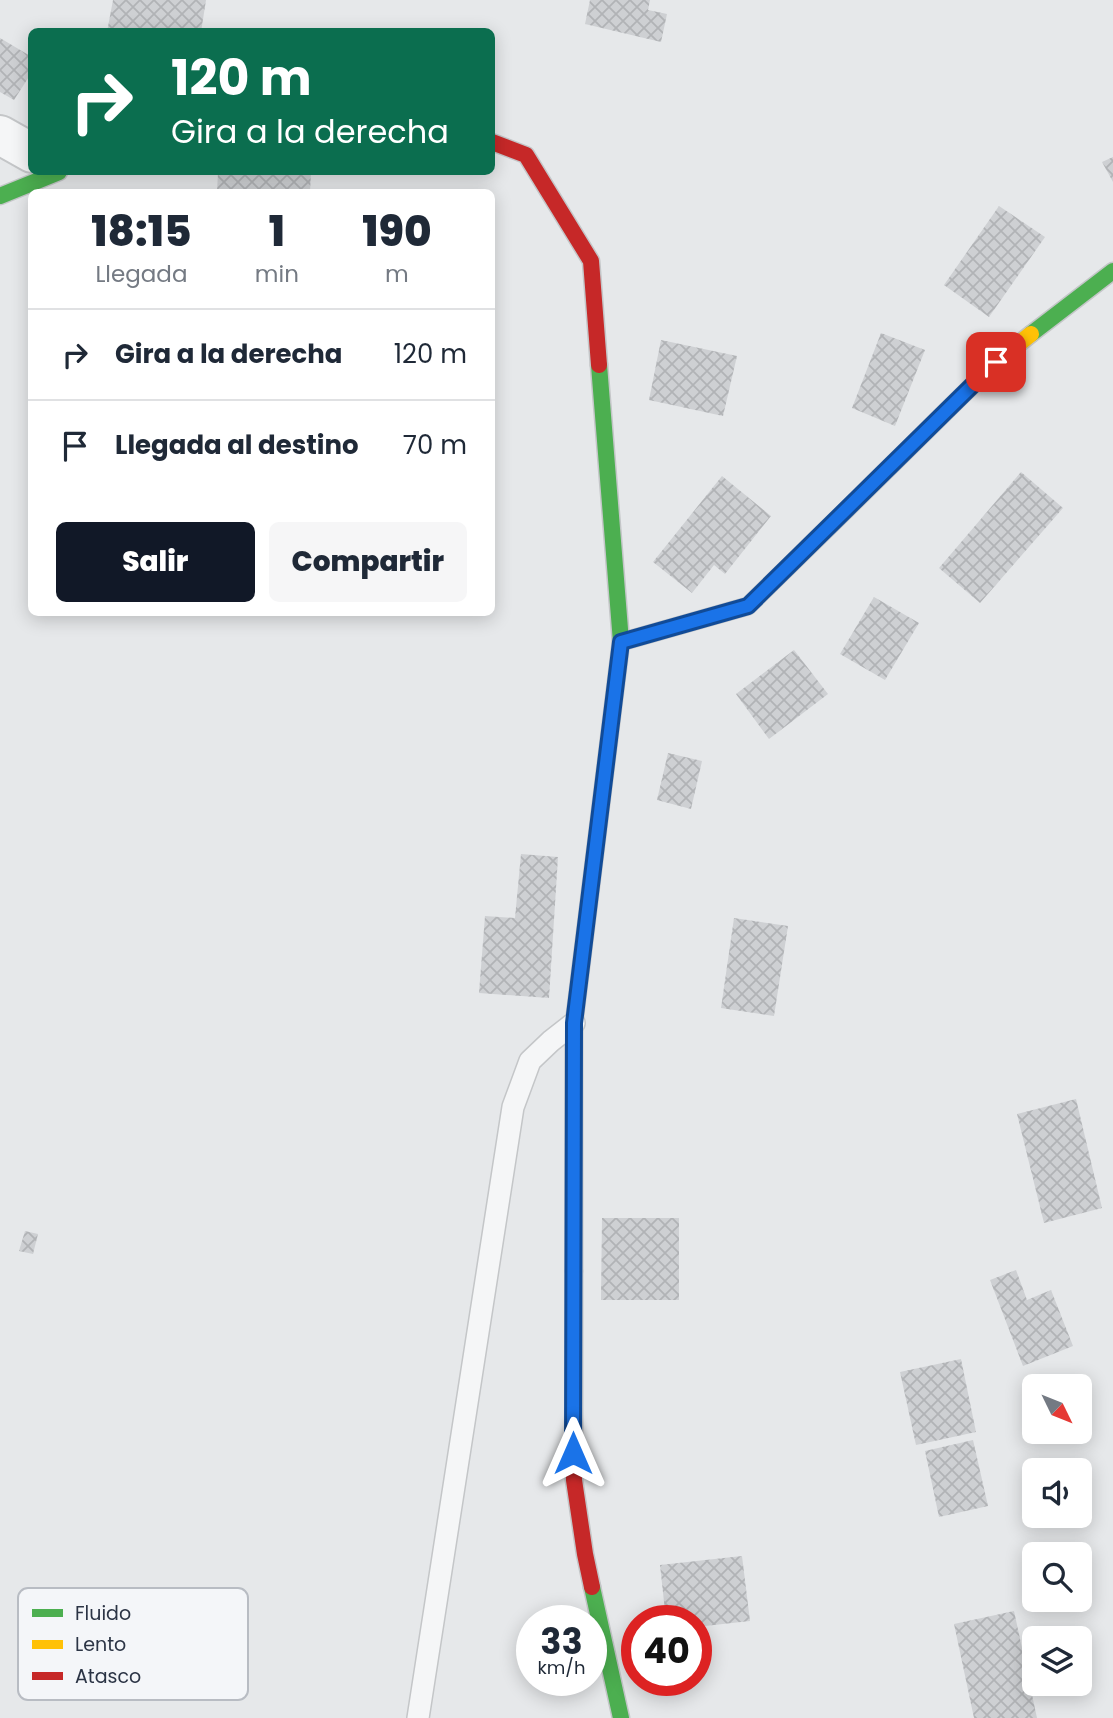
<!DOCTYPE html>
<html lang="es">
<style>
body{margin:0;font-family:Poppins,sans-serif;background:#f6f6f7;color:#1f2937;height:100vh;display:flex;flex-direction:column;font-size:26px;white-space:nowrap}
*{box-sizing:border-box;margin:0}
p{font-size:23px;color:#747a83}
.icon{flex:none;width:38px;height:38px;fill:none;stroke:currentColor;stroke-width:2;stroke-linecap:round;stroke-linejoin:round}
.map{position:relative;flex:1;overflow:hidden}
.panel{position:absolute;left:28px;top:189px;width:467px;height:427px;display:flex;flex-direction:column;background:#fff;border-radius:10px;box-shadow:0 4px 18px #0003}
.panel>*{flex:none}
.banner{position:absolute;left:28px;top:28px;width:467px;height:147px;border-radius:10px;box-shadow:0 4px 18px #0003;background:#0b6e4f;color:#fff;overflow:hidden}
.needle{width:46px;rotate:133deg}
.buttons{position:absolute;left:1022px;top:1374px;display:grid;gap:14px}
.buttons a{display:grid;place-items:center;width:70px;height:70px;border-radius:10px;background:#fff;box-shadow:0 4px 18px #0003;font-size:35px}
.speed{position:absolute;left:516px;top:1605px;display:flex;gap:14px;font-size:35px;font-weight:700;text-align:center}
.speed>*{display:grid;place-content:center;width:91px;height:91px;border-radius:50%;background:#fff;box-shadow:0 4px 18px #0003;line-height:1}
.speed small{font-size:18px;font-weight:400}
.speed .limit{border:10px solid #d22;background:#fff;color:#111}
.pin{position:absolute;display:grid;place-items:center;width:60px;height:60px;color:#fff;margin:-30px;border-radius:14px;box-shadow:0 4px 10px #0006}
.me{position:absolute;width:77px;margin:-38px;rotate:0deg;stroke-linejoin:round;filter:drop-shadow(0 0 5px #0008)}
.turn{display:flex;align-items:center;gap:24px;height:147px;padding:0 28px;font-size:32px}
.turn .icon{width:91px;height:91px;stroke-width:2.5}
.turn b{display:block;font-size:49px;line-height:60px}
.eta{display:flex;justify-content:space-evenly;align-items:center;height:119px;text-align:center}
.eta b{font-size:42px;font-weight:800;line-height:49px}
.action{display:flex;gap:14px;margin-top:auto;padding:14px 28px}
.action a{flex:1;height:80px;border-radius:10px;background:#111827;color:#fff;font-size:28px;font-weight:800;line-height:80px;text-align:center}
.action a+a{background:#f6f6f7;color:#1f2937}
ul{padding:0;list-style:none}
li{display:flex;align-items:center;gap:21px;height:91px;padding:0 28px;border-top:2px solid #e0e1e3}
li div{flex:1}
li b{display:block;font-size:26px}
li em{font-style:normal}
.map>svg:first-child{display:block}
</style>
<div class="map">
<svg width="1113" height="1718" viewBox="0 0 1113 1718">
<defs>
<pattern id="building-cross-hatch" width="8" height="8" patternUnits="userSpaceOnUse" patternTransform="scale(1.75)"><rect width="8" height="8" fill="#ced0d3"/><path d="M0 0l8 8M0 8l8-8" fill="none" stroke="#b1b3b6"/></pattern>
</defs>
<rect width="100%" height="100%" fill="#e6e8ea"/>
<g fill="url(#building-cross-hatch)">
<path d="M113,0H206L201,32H107Z"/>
<path d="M590,0H650L648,10L667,14L661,42L585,24Z"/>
<path d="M0,38L32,57V72L14,100L0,92Z"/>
<path d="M1113,157V182L1102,162Z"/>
<path d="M218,172H311L310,192H217Z"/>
<path d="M999,206L1045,237L989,317L944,285Z"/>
<path d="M881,333L925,350L895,426L852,408Z"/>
<path d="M661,340L737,356L723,416L649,400Z"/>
<path d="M1021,472L1063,508L980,603L939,568Z"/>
<path d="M722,476L771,516L725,574L714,565L692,593L653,562Z"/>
<path d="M874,597L919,623L885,680L840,654Z"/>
<path d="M794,650L828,694L769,739L736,694Z"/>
<path d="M668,753L702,761L691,809L657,800Z"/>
<path d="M521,854L558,857L549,998L479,993L485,916L515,918Z"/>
<path d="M734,918L788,926L774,1016L721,1008Z"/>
<path d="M1076,1099L1102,1208L1044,1223L1017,1114Z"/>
<path d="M602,1218H679V1300H601Z"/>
<path d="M25,1231L38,1234L33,1254L19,1251Z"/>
<path d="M1016,1270L1027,1300L1051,1290L1073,1346L1023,1366L990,1280Z"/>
<path d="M961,1359L976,1432L916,1445L900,1372Z"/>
<path d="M973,1440L988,1506L939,1517L925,1451Z"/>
<path d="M742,1556L750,1621L696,1627V1620H666L660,1565Z"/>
<path d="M1014,1611L1037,1718H974L954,1624Z"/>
</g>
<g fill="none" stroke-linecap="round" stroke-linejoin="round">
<defs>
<path id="lane" d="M418,1718L513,1107L530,1061L551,1041L574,1023"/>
<path id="street" d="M0,135L32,153"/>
<g id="fast">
<path d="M0,196L59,172"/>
<path d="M1031,334L1113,271"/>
<path d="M599,365L621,642L748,606L846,510"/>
<path d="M574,1271V1023L621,642"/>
<path d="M592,1587L621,1718"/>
</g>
<path id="slow" d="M846,510L996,362L1031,334"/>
<g id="jam">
<path d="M492,142L526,155L591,261L599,365"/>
<path d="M574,1271V1480L585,1554L592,1587"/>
</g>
</defs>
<use href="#lane" stroke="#c4c6c8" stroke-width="24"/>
<use href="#street" stroke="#c4c6c8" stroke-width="42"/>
<use href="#fast" stroke="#c4c6c8" stroke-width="19"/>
<use href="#slow" stroke="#c4c6c8" stroke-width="19"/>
<use href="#jam" stroke="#c4c6c8" stroke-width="19"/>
<use href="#lane" stroke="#f5f6f7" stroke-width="21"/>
<use href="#street" stroke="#f5f6f7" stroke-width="38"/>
<use href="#fast" stroke="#4caf50" stroke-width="16"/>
<use href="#slow" stroke="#ffc107" stroke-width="16"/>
<use href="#jam" stroke="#c62828" stroke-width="16"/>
</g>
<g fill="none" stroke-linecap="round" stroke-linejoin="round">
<defs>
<path id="route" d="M573,1453L574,1023L621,642L748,606L996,362"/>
</defs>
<use href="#route" stroke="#114b97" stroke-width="18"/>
<use href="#route" stroke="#1a73e8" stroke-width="12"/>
</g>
<rect x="18" y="1588" width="230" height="112" rx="10" fill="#f4f6f9" stroke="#b8bcc3" stroke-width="2"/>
<rect x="32" y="1609" width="31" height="8" fill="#4caf50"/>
<rect x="32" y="1640" width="31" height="9" fill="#ffc107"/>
<rect x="32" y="1672" width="31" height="8" fill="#c62828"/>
<g font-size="19" fill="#2b3445">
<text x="75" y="1620">Fluido</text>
<text x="75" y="1651">Lento</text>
<text x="75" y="1683">Atasco</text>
</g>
</svg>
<div class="buttons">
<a><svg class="needle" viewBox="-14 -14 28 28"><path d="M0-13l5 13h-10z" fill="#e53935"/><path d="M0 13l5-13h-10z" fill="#747a83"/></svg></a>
<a><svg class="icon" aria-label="sound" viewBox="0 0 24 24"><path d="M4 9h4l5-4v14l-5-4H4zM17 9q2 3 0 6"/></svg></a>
<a><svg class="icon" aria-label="search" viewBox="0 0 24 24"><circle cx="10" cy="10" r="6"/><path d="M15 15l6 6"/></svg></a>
<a><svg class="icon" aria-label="layers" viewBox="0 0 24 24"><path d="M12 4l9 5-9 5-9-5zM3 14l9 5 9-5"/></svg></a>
</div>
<div class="speed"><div>33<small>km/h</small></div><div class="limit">40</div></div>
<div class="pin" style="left:996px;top:362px;background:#d93025"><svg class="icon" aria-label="arrive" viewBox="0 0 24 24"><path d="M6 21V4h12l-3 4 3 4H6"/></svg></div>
<svg class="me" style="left:573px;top:1453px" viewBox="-20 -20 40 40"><path d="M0-17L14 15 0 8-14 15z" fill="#1a73e8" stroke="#fff" stroke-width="4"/></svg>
<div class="banner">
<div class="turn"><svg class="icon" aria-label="right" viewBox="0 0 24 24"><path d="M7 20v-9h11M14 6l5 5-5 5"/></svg><div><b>120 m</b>Gira a la derecha</div></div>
</div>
<section class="panel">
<div class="eta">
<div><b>18:15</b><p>Llegada</p></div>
<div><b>1</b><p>min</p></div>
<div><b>190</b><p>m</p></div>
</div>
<ul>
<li><svg class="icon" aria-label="right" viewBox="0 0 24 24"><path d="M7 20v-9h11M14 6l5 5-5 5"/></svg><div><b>Gira a la derecha</b></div><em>120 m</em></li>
<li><svg class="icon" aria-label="arrive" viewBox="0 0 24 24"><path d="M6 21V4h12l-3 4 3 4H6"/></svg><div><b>Llegada al destino</b></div><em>70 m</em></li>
</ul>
<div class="action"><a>Salir</a><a>Compartir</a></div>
</section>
</div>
